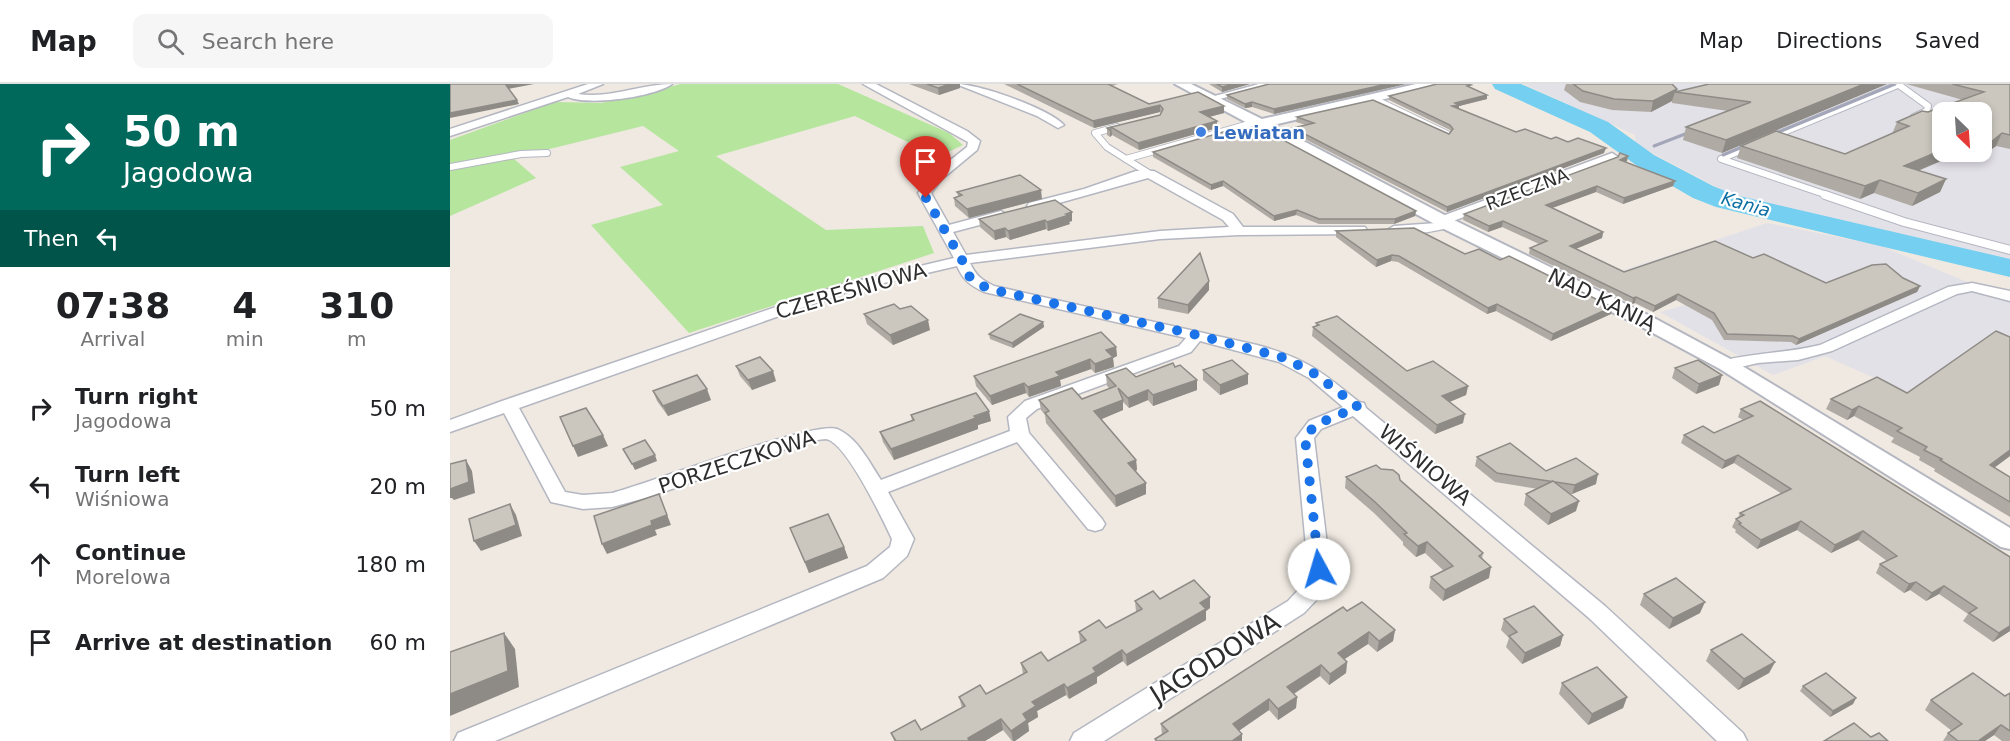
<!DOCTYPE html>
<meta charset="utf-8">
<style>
body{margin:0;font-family:"DejaVu Sans",sans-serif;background:#f6f6f6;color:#202124;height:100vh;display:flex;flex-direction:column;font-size:22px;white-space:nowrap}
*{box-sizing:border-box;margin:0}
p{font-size:20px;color:#757577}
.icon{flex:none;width:33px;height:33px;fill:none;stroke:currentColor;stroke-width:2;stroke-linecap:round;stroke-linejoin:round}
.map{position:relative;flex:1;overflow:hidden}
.details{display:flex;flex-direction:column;background:#fff;width:450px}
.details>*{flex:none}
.hud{background:#00695c;color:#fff;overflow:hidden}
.needle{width:39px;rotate:155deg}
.controls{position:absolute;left:1482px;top:18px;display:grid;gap:12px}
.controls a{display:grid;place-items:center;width:60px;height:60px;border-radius:12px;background:#fff;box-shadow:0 3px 9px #0003;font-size:30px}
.pin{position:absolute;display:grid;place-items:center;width:51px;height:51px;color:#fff;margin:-62px -26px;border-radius:50% 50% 50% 0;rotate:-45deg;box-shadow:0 0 6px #0007}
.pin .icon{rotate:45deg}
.me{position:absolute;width:66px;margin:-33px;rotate:354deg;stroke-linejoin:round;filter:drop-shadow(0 0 4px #0008)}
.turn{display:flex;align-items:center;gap:21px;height:126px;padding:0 24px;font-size:27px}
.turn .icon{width:78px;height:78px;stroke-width:2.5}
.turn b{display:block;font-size:42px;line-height:51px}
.then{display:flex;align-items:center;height:57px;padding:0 24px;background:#0003;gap:12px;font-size:22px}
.eta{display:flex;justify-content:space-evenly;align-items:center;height:102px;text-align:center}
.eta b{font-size:36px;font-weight:800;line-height:42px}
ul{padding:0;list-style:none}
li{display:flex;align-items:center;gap:18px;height:78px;padding:0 24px}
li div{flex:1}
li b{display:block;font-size:22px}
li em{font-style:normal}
header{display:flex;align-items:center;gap:36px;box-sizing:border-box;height:84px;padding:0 30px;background:#fff;border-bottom:2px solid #e0e0e0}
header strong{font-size:28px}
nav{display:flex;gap:33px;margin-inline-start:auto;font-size:21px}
.search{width:420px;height:54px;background:#f6f6f6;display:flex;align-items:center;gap:15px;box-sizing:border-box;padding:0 21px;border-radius:12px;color:#757577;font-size:22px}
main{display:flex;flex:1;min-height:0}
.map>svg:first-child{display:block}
</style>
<header>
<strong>Map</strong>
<div class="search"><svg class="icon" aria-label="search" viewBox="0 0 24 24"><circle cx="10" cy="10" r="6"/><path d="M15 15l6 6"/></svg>Search here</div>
<nav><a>Map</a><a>Directions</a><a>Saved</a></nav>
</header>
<main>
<section class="details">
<div class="hud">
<div class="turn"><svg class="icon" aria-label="right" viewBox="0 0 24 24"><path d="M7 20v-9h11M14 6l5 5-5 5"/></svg><div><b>50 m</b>Jagodowa</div></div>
<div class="then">Then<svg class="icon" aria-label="left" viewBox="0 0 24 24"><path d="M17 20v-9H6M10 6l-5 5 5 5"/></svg></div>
</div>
<div class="eta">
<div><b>07:38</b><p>Arrival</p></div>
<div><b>4</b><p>min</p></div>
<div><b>310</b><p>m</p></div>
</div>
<ul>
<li><svg class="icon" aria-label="right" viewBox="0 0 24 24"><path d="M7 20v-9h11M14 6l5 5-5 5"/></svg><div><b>Turn right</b><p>Jagodowa</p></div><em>50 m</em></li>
<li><svg class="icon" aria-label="left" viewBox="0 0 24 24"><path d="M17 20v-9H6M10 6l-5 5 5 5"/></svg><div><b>Turn left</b><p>Wiśniowa</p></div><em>20 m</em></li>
<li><svg class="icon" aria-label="ahead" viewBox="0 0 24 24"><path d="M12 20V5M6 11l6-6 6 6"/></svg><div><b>Continue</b><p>Morelowa</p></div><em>180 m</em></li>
<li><svg class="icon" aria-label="arrive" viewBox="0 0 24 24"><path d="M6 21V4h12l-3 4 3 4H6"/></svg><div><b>Arrive at destination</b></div><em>60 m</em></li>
</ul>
</section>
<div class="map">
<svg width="1560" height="657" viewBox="0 0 1560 657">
<rect width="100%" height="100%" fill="#efe9e1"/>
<g fill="#e3e1e8" fill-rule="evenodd">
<path d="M1074,0H1560V178L1293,117L1185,60V51ZM1492,28H1532V68H1492Z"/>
<path d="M1317,139L1429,161L1560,216V315L1523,338L1375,272L1323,291L1210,228L1235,221L1171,187Z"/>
</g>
<path fill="#b6e59e" d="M231,0H388L499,49L513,61L488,73L405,32L266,72L376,146L473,142L484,169L239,249L141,141L213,121L170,83L229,67L193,42L63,74L86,94L0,132V56L105,18L151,19Z"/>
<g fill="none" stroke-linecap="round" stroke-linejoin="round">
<path fill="#75cff0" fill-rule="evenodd" d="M1042,0H1071L1158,38L1204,71L1263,102L1285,111L1560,175V193L1266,123L1243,114L1186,81L1140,48L1045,5Z"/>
<defs>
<g id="service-far1">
<path d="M1449,1L1478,22L1477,27L1464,33"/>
<path d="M922,14L997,50"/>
<path d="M667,43L645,49L657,63L676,75"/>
<path d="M1322,53L1450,0"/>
<path d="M1299,63L1271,75L1380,112"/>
<path d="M0,83L71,70L97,69"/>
<path d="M700,90L676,75L806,38"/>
</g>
<path id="service" d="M1375,111L1454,138L1560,166"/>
<g id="minor">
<path d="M138,0H153L128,10C161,15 190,0 222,0C204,13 139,22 118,13L0,52V45Z"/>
<path d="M413,0H426L517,47L530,57L527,66L492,95L481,109L499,141L551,127L558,131L556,134L503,148L516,171L710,147L779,143L773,136L698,94L584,126L577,122L579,119L634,105L686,87H704L783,130L793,143H915L917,146L910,150L789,151L710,155L520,179C526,192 532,196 544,202L807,261C855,274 871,287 909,318L914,319L916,324L1155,522L1293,649L1297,657H1267L1139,534L903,332L871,345L864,354L880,485L870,512L854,529L654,657H620L624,649L838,517L852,502L858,485L846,354L859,337L893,323L859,294L829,278L750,257L741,268L587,325L576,334L579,349L652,435L655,440L652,445L645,447L638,445L567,358L438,408L464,455L457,472L433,494L45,657H4L8,649L417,482L440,463L442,455C433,436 396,358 376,355C370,355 360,358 353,359L199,413L162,423L133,425L101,418L54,329L0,348V336L52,317L390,201L504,174L468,109L484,89L517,63L518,58ZM507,182C513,196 520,201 534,208L736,254L729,262L575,317L558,333L560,347L431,396C419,378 408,354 387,345C364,336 198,400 162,409L133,411L115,408L69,324L400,207Z"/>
<path d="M506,0C529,0 598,24 614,41L608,44L587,32Z"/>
<path d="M809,0H827L762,17L757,14Z"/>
<path d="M1162,69L1168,73L1166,76L1003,137L1005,140L1003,143C989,146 947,156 937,146L944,142L987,139V134Z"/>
<path d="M1522,199L1560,207V217L1522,207L1507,210L1382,267L1348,276L1308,279L1277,286L1269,281L1271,277C1304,269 1337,269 1370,261L1498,203Z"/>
</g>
<path id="tertiary" d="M725,0H741L812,35L966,0H988L986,3L823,41L1004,136L1204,234L1284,277L1560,444V465L1551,463L1270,285L1190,242L992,144Z"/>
</defs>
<use href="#service-far1" stroke="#b4b7c1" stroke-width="8"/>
<use href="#service" stroke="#b4b7c1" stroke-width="10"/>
<use href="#minor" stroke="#b4b7c1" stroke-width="3"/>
<use href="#tertiary" stroke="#b4b7c1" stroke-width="4"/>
<use href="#service-far1" stroke="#fff" stroke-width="6"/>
<use href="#service" stroke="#fff" stroke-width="8"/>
<use href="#minor" fill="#fff" fill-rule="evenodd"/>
<use href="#tertiary" fill="#fff" fill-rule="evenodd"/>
<g stroke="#a3a6b8" stroke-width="3">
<path d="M1204,62L1248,45"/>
<path d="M1273,71L1445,0"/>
</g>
</g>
<g fill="#afaba4">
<path d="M459,0H510V4L489,11Z"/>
<path d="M554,0H668L662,2L699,20L774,29L759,33L767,37V44L689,66L662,51L660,53L657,51V44L710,31L711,29L710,28L644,44Z"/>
<path d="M759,0H800L772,8Z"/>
<path d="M819,0H956L824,30L802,23L795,24L777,15V11Z"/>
<path d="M1116,0H1222L1227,5V7L1437,0L1272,69L1233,56L1236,43L1278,27L1222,19V17L1201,28L1162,26L1130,18L1114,6Z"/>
<path d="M1456,0H1560V65L1546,62L1535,70L1518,68H1532V28L1492,68H1512L1468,87L1496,95L1490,108L1462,122L1424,109L1410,115L1287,74L1291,62L1395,70L1442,50L1447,38L1513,16Z"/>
<path d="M987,1L1020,3L1037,15L1009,22V25L1066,48L1118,58L1154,69L997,128L843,49V44L856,41L846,38L847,33L999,50L1001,48L1000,46L939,16V12Z"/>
<path d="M798,56L966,127L965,132L944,140H869L846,131L824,137L773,102L761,106L703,73V68Z"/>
<path d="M1178,72L1177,77L1176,78L1225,97L1223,102L1173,120L1146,108L1102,124L1153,148L1152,154L1126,165L1174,188L1303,174L1376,199L1453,194L1470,202L1467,208L1346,261L1341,258L1274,256L1262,236L1226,216L1203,228L1185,219L1182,220L1079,170L1080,164L1089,160L1052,143L1038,148L1013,136L1014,130Z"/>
<path d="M507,108L592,115L519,134L505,122L504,114L508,112Z"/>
<path d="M529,135L622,137L619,138L620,140L598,147L596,145L560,156L556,153L545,156L530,143Z"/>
<path d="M886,147L1015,170L1050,176L1162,223L1161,230L1101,257L1046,227L1037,230L948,178L941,177L926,183L886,153Z"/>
<path d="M759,197V206L738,230L708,224V214Z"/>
<path d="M414,230L480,246L443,261L417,240Z"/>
<path d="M593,238L594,243L563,264L540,255L539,250Z"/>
<path d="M866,239L957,287L1018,302L1016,311L999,318L1013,339L985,350L862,252L863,243L866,242Z"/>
<path d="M666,263L667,272L663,274L664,283L645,289L641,285L610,296L611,302L579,313L576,309L542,321L526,302L524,292Z"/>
<path d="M286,282L326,297L302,306L290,292Z"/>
<path d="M725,283L747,306L703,322L698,316L679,324L673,318V326L651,335L686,376L687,386L685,387L696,410L666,423L596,339L595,331L591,326L589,316L632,315L660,305L657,302L656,291L686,293Z"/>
<path d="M1225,284L1269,301L1246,310L1222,294Z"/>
<path d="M753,286L798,300L770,311L753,296Z"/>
<path d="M1427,293L1560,372L1544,384L1560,393V433L1484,387L1485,385L1469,376L1470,373L1441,358L1444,354L1404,332L1397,336L1376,325L1381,315Z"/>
<path d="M203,307L261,316L218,332L207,317Z"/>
<path d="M1310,317L1560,547L1543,558L1513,537L1518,530L1489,510L1476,517L1460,506L1454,509L1426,489L1430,480L1437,477L1408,456L1381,469L1347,446L1307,465L1285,448L1286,446L1282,443L1286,435L1288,434L1290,429L1332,410L1284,379L1272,385L1231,359L1234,351L1264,349L1293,336L1288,333L1291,325Z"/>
<path d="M461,331L541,337L528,341V345L444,376L433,358L430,348L462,337Z"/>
<path d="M1027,373L1096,387L1146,400L1122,410H1120L1126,427L1098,441L1074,421L1076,410L1088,405L1045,398L1025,382Z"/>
<path d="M931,385L950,396L1033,469L1032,475L1039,494L993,517L979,504L981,493L994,487L975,469L966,473L953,461V458L924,429L895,404L896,393Z"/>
<path d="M340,444L394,463L398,474L359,489Z"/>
<path d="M1194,510L1250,529L1219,545L1190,521Z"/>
<path d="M760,513V524L756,527V536L677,582L673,577L647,593V599L619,615L616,611L587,627L588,633L578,639L579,647L565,657H562L553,646L535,657H444L441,649L471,646L512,624L509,613L536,610L573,590L571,579L598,577L630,559L629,548L656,544L686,528L685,517L710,515Z"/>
<path d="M897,527L945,546L943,557L927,568L918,560L894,575L897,578L896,589L879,601L870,592L844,610L847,613L846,624L828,636L819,626L789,646L792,657H705V655L712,651L711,640Z"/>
<path d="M1054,535L1113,551L1110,562L1072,580L1056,563L1059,554L1051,546Z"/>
<path d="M1261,566L1325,578L1319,589L1288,606L1256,577Z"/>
<path d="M1112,599L1177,613L1173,624L1138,641L1109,610Z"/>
<path d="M1353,602L1406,614L1403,620L1380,633L1350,607Z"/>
<path d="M1560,609V657H1552L1544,651L1535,657H1493L1498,649L1502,647L1475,626L1481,616L1555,612Z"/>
</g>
<g fill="#8e8b86">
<path d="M63,0H84L58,5L56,1Z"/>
<path d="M500,0H510V4L489,11L488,4Z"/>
<path d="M784,0H800L772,8V3Z"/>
<path d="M937,0H956L824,30V25Z"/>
<path d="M1414,0H1437L1272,69L1276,56Z"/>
<path d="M1227,5V8H1225L1222,17L1201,28L1203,17Z"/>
<path d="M1037,11V15L1009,22V25L1002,27L1005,19Z"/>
<path d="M67,16L69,20L0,34V29Z"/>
<path d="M802,18V23L795,24V20Z"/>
<path d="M710,21V28L644,44L643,37Z"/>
<path d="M774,22V29L751,35L750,28Z"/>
<path d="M767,37V44L689,66L688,59Z"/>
<path d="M661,43L662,51L660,53V46Z"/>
<path d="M1552,49L1546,62L1535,70L1541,58Z"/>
<path d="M1156,64L1154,69L997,128V123Z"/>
<path d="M1492,66V68H1512L1448,95L1454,82Z"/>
<path d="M1178,72L1177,77L1169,81L1170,76Z"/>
<path d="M1496,95L1490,108L1462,122L1468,109Z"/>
<path d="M1430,96L1424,109L1410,115L1415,102Z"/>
<path d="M773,97V102L761,106V101Z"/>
<path d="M1225,97L1223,102L1173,120L1174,114Z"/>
<path d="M1147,102L1146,108L1094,127L1096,121Z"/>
<path d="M591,106L592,115L519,134L517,125Z"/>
<path d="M847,126L846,131L824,137V132Z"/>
<path d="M966,127L965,132L944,140L945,135Z"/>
<path d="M622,128V137L619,138L620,140L598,147L597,138Z"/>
<path d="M595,136L596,145L560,156L558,147Z"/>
<path d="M1053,137L1052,143L1038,148L1039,142Z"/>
<path d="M555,144L556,153L545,156L544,147Z"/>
<path d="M1153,148L1152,154L1118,168L1120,162Z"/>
<path d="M942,171L941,177L926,183L927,176Z"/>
<path d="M759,197V206L738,230V221Z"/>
<path d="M1470,202L1467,208L1346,261L1349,255Z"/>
<path d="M1228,210L1226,216L1203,228L1205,222Z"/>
<path d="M1186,213L1185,219L1182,220L1183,214Z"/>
<path d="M1047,220L1046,227L1037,230L1038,224Z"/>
<path d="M1162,223L1161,230L1101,257L1103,250Z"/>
<path d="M478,236L480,246L443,261L440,251Z"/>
<path d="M593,238L594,243L563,264L562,259Z"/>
<path d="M666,263L667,272L663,274L664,283L645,289V280L656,266Z"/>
<path d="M640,275L641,285L610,296L611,302L579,313L578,303L606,288Z"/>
<path d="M323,287L326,297L302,306L298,296Z"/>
<path d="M798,290V300L770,311V301Z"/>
<path d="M1272,291L1269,301L1246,310L1249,300Z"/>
<path d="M747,296V306L703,322V311Z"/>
<path d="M574,299L576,309L542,321L540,312Z"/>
<path d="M1018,302L1016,311L990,322L992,312Z"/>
<path d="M257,305L261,316L218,332L213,322Z"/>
<path d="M698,306V316L679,324L678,314Z"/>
<path d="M673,316V326L645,338L644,327Z"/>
<path d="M1409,322L1404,332L1397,336L1402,326Z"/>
<path d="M539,327L541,337L528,341V345L444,376L441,365Z"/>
<path d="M1015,330L1013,339L985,350L987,341Z"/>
<path d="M153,351L158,362L128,373L123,362Z"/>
<path d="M1560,366V372L1533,392L1540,381Z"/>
<path d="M205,371L207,377L185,386L182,380Z"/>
<path d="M1288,371L1284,379L1272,385L1275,377Z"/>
<path d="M16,376L22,387L25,409L4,416L2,414H0V405Z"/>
<path d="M686,376L687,386L679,390L678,379Z"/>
<path d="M1148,390L1146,400L1122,410L1125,401Z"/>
<path d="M696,399V410L666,423L665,412Z"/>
<path d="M209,410L221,441L205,446L207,451L157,470L152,460L201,437Z"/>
<path d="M1129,417L1126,427L1098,441L1101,430Z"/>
<path d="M60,420L66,431L72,452L31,467L24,457Z"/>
<path d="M1351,437L1347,446L1307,465L1311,456Z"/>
<path d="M1413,447L1408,456L1381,469L1385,461Z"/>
<path d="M977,458L975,469L966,473L968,462Z"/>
<path d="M394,463L398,474L359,489L355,478Z"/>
<path d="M1041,483L1039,494L993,517L995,506Z"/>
<path d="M1466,498L1460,506L1454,509L1459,500Z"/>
<path d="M1494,502L1489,510L1476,517L1482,509Z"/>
<path d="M760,513V524L756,527V536L677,582L676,571L750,519Z"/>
<path d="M1255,518L1250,529L1219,545L1223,534Z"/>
<path d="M1560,542V547L1543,558L1549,549Z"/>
<path d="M945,546L943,557L927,568L929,557Z"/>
<path d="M919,548L918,560L887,580L888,569Z"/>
<path d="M54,549L65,565L69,603L0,632V610Z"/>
<path d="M1113,551L1110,562L1072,580L1075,569Z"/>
<path d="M672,566L673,577L647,593V599L619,615L617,604L643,584Z"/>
<path d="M897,578L896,589L879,601L880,590Z"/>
<path d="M1325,578L1319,589L1288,606L1294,595Z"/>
<path d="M871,581L870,592L837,614V603Z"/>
<path d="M614,600L616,611L587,627L588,633L578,639L579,647L565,657H563L561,647L582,618Z"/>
<path d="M847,613L846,624L828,636V625Z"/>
<path d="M1177,613L1173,624L1138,641L1142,630Z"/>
<path d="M1406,614L1403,620L1380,633L1383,627Z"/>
<path d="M819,615V626L783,651V640Z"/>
<path d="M551,635L553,646L535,657H518V654Z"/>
<path d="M1551,641L1544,651L1535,657H1528Z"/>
<path d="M792,650V657H782Z"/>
</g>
<g fill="#cbc7bf" stroke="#8e8b86" stroke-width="1.5">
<path d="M0,0H63L56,1L67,16L0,29Z"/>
<path d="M477,0H500L488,4Z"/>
<path d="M567,0H658L699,20L748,8L774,22L750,28L767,37L688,59L661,43L660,46L657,44L710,31L713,25L710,21L643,37Z"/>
<path d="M767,0H784L772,3Z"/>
<path d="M819,0H937L824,25L802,18L795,20L777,11Z"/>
<path d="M987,0H1018L1021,1L1017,2L1037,11L1005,19L1009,21L1002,22L1066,48L1075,45L1101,55L1106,53L1118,58L1128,54L1156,64L997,123L843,44L864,39L847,33L923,16L999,50L1003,45L1000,41L939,12Z"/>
<path d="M1123,0H1222L1227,5L1203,17L1164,15L1133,7Z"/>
<path d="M1259,0H1414L1276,56L1236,43L1301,18L1225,8Z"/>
<path d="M1502,0H1560V51L1552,49L1541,58L1532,56V28H1492V66L1454,82L1496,95L1468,109L1430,96L1415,102L1291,62L1326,47L1395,70L1459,42L1447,38L1472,27L1478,28L1534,8Z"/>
<path d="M780,46L798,56L822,50L966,127L945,135H869L847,126L824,132L773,97L761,101L703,68Z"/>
<path d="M1170,69L1178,72L1170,76L1225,97L1174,114L1147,102L1096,121L1153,148L1120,162L1174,188L1265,157L1303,174L1314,170L1376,199L1422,181L1436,180L1453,194L1470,202L1349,255L1343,252L1277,250L1264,229L1228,210L1205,222L1186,213L1183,214L1080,164L1097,157L1053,137L1039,142L1014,130L1168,73Z"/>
<path d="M570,91L591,106L517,125L504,114L512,111L507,108Z"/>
<path d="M605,116L622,128L616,130L619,131L597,138L595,136L558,147L555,144L544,147L529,135Z"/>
<path d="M964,144L1015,170L1029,165L1050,176L1059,172L1162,223L1103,250L1047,220L1038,224L949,172L942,171L927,176L886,147Z"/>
<path d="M750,169L759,197L738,221L708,214Z"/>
<path d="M444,220L450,225L461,222L478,236L440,251L414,230Z"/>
<path d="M570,230L593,238L562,259L539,250Z"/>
<path d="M887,232L957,287L983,277L1018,302L992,312L1015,330L987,341L863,243L869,241L866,239Z"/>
<path d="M1546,247L1560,253V366L1540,381L1560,393V418L1490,376L1492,375L1474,366L1477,363L1447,347L1452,344L1409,322L1402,326L1381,315L1427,293L1457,309Z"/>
<path d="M651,248L666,263L656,266L663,273L645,280L640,275L606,288L610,292L578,303L574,299L540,312L524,292Z"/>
<path d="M310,273L323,287L298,296L286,282Z"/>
<path d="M782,276L798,290L770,301L753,286Z"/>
<path d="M1248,276L1272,291L1249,300L1225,284Z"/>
<path d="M723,279L725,283L730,281L747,296L703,311L698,306L678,314L668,304L673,316L644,327L686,376L678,379L696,399L665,412L595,329L599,327L589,316L622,304L632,315L666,302L656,291L676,284L686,293Z"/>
<path d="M247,291L257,305L213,322L203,307Z"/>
<path d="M526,309L539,327L524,332L526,334L441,365L430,348L464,336L461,331Z"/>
<path d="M1310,317L1560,473V542L1549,549L1519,529L1527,524L1494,502L1482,509L1466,498L1459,500L1430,480L1447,472L1413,447L1385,461L1351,437L1311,456L1289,440L1291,439L1286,435L1294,431L1290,429L1341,405L1288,371L1275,377L1234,351L1253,342L1264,349L1303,332L1291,325Z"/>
<path d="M136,324L153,351L123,362L110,333Z"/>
<path d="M195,356L205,371L182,380L173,365Z"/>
<path d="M1060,359L1096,387L1126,374L1148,390L1125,401L1047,389L1027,373Z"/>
<path d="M16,376L19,398L0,405V380Z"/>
<path d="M926,381L931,385L943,386L949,391L950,396L1033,469L1029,472L1041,483L995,506L981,493L1003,482L977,458L968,462L954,450L957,449L925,418L896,393Z"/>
<path d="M1103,397L1129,417L1101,430L1076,410Z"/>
<path d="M209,410L217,431L201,437L202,441L152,460L144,432Z"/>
<path d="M60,420L66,441L24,457L19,435Z"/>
<path d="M378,430L394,463L355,478L340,444Z"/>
<path d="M1226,494L1255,518L1223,534L1194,510Z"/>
<path d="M744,496L760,513L750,519L756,525L676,571L672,566L643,584L646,588L617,604L614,600L582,618L586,622L573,630L577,636L561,647L551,635L518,654L519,657H446L441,649L465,636L471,646L515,622L509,613L530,601L536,610L577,588L571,579L591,568L598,577L636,556L629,548L649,536L656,544L692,525L685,517L703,507L710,515Z"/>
<path d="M912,518L945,546L929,557L919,548L888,569L897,578L880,590L871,581L837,603L847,613L828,625L819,615L783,640L792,650L782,657H707L705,655L718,647L711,640L893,523L897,527Z"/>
<path d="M1084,522L1113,551L1075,569L1059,552L1067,548L1054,535Z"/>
<path d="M54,549L58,587L0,610V568Z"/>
<path d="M1292,550L1325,578L1294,595L1261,566Z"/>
<path d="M1147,583L1177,613L1142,630L1112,599Z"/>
<path d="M1376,589L1406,614L1383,627L1353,602Z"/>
<path d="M1523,589L1555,612L1560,609V647L1551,641L1528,657H1508L1498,649L1512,640L1481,616Z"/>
<path d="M1404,639L1421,653L1429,649L1438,657H1374Z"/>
</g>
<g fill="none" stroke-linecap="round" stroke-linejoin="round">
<path stroke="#1a73e8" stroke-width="10" stroke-dasharray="0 18" d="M476,114L512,176L518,191L525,198L539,205L747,251L835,274L865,290L908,323L865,341L855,354L869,485"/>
</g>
<circle fill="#3f7fe0" stroke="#fff" stroke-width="2" cx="751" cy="48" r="6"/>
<g text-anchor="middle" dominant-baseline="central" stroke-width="4.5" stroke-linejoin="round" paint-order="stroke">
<g font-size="18" font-weight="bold" fill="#366cbe" stroke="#fff" text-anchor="start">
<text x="763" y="48">Lewiatan</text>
</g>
<g font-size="18" fill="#2e2e2e" stroke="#fff">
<text transform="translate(1077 105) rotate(-21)">RZECZNA</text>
</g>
<g font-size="18" font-style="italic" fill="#0d6fa3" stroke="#fff">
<text transform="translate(1296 120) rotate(16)">Kania</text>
</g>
<g font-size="21" fill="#2e2e2e" stroke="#fff">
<text transform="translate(401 207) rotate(-16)">CZEREŚNIOWA</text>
<text transform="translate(1152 216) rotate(26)">NAD KANIĄ</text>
<text transform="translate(287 378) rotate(-18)">PORZECZKOWA</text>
<text transform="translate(975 381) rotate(40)">WIŚNIOWA</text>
</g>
<g font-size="26" fill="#2e2e2e" stroke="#fff">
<text transform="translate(765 574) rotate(-32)">JAGODOWA</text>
</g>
</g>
</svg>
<div class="controls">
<a><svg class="needle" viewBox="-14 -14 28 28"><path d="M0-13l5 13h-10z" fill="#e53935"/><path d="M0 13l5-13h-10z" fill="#757577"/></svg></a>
</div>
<div class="pin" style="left:476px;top:114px;background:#d93025"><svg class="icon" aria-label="arrive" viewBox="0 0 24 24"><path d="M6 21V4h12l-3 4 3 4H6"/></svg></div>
<svg class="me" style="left:869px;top:485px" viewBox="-20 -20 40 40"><circle r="19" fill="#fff"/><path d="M0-13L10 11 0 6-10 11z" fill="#1a73e8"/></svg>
</div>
</main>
